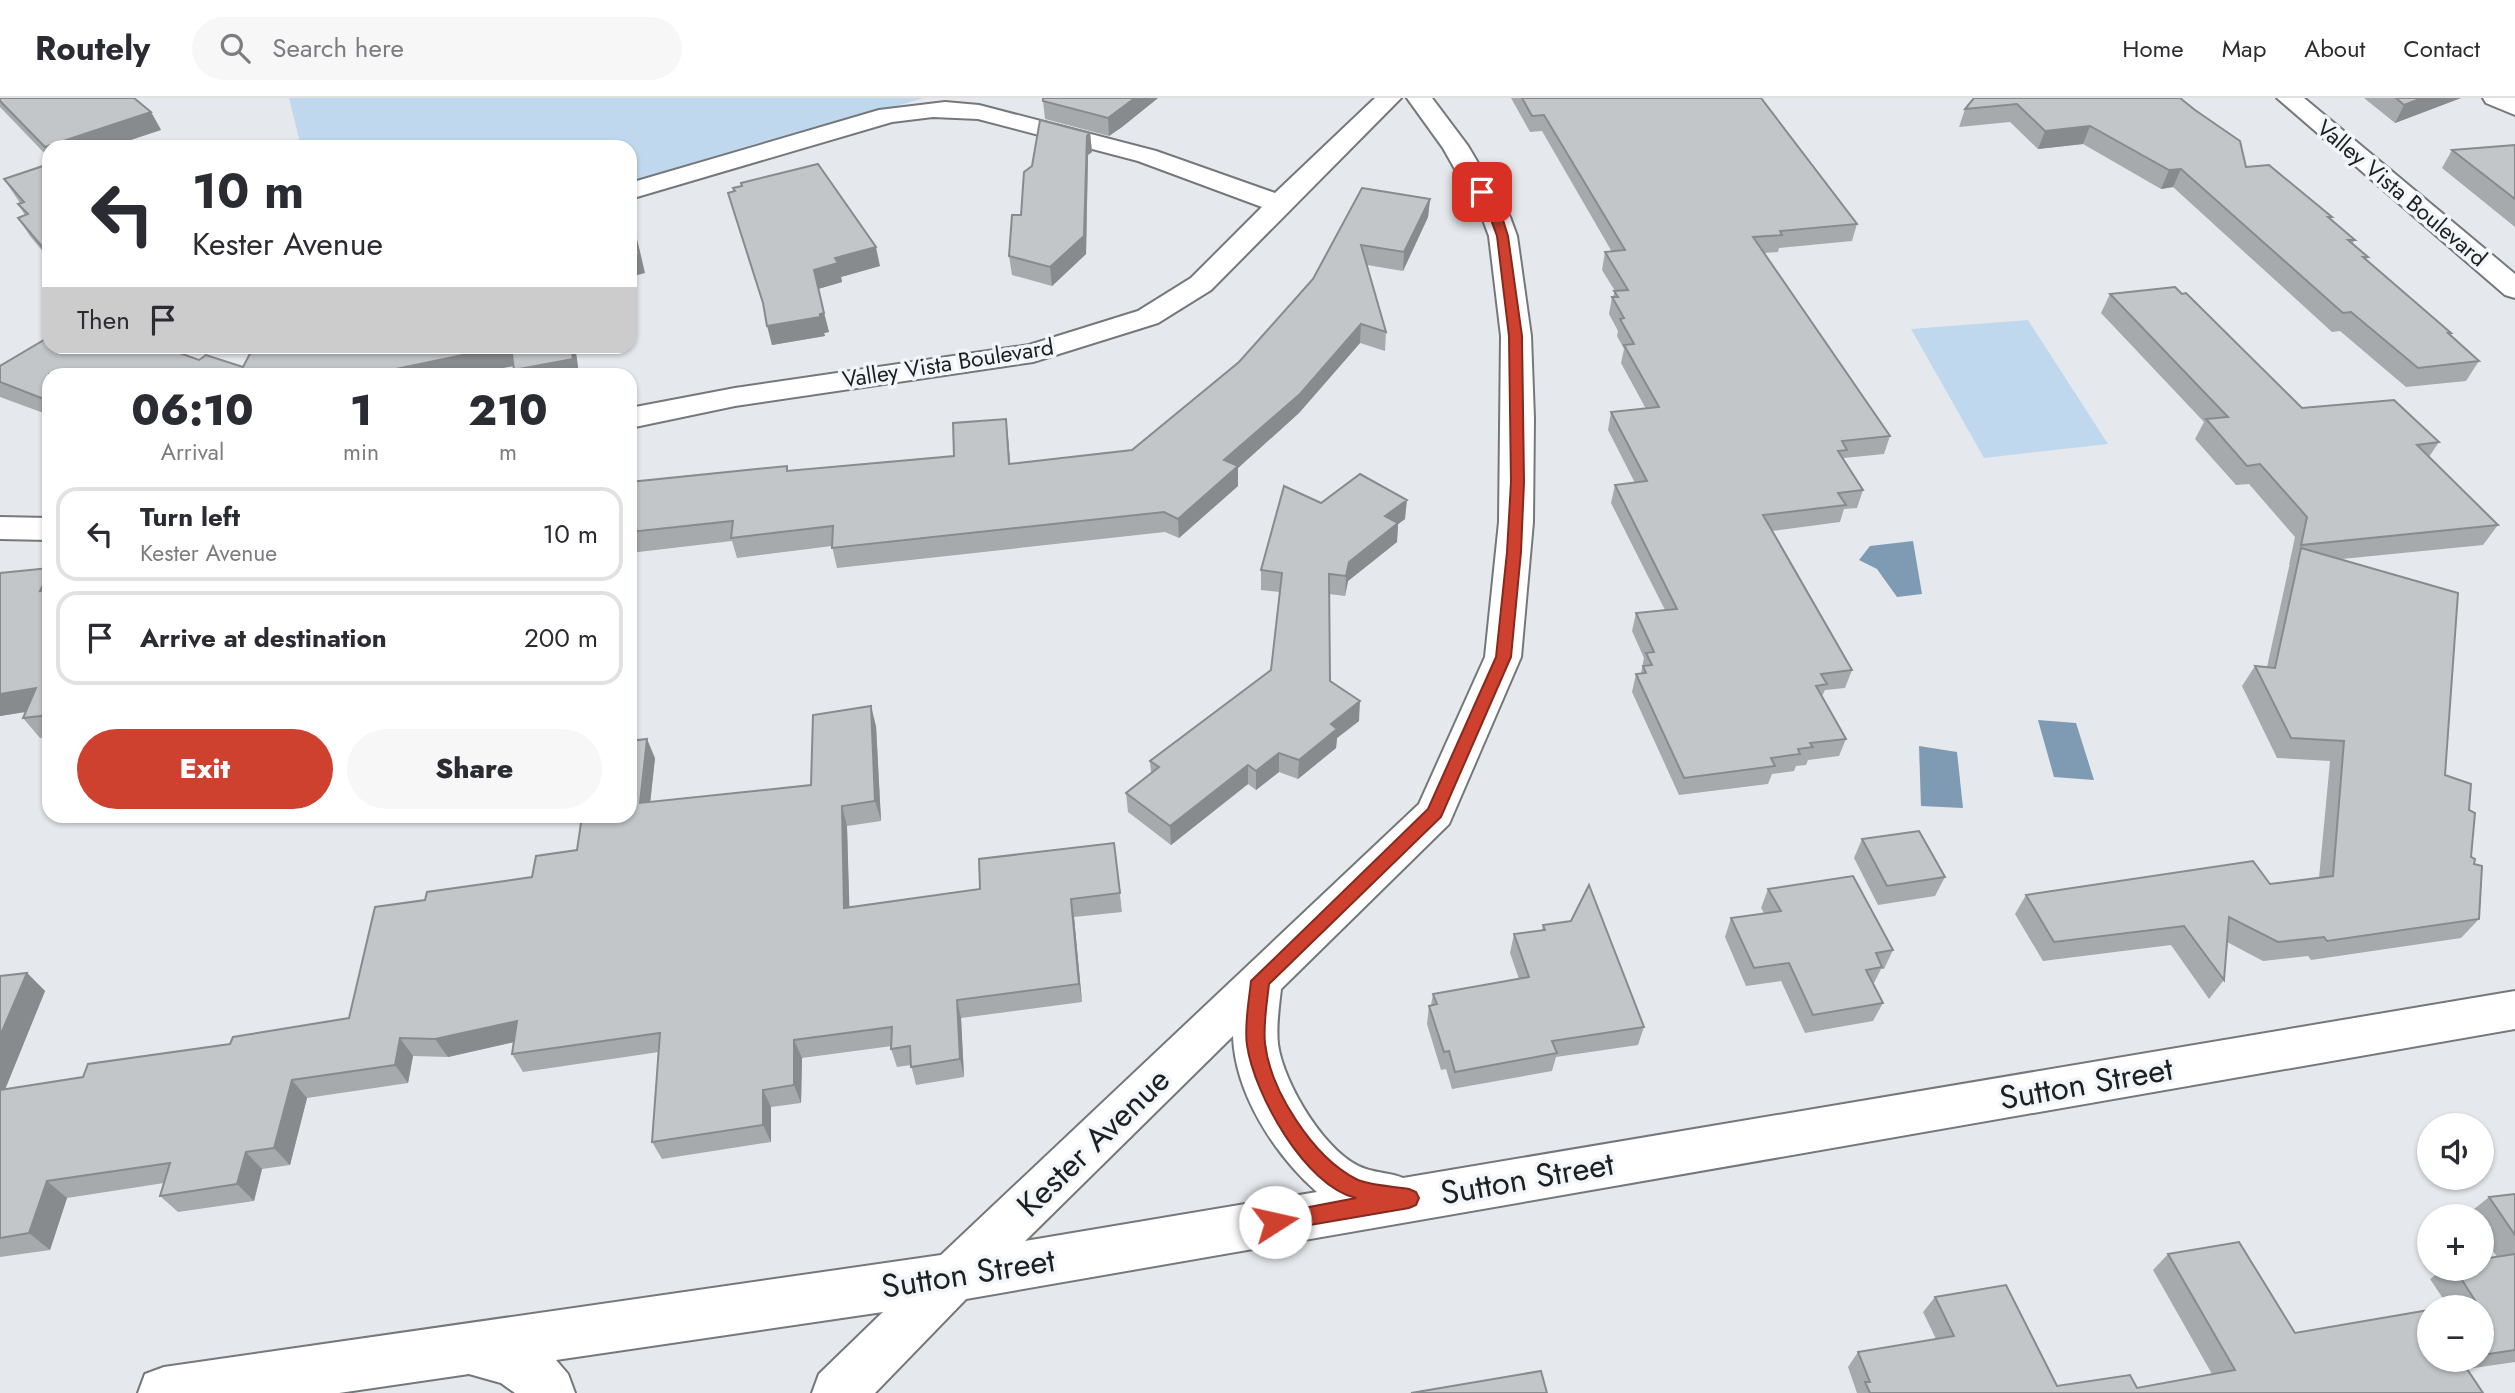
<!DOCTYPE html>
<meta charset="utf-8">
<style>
body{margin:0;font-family:Jost,sans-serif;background:#f7f7f7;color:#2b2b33;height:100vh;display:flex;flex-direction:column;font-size:26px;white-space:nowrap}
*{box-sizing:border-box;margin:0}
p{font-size:23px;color:#7c7c81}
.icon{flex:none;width:38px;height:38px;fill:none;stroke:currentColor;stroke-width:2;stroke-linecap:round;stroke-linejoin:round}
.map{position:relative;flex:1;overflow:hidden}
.sheet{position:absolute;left:42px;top:270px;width:595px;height:455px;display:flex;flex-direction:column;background:#fff;border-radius:21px;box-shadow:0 2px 5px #0004}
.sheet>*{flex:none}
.guide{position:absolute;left:42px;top:42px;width:595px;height:214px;border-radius:21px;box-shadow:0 2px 5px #0004;background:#fff;color:#2b2b33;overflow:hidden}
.fabs{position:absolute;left:2417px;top:1015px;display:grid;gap:14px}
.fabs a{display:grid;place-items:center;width:77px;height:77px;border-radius:50%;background:#fff;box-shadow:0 2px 5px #0004;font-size:35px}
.pin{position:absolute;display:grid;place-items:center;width:60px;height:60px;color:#fff;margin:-30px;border-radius:14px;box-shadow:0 4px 10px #0006}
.me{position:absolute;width:77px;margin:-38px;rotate:80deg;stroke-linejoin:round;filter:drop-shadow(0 0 5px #0008)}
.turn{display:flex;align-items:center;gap:24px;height:147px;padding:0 35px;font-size:32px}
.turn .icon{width:91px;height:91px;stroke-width:2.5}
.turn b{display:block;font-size:49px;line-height:60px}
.then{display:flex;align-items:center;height:66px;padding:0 35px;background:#0003;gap:14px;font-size:26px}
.eta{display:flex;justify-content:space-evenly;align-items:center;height:119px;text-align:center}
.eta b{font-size:42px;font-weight:800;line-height:49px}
.action{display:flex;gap:14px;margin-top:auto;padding:14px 35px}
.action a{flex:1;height:80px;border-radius:42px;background:#cd412e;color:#fff;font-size:28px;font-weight:800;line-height:80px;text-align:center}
.action a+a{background:#f7f7f7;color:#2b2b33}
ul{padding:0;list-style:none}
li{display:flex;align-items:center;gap:21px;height:94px;margin:0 14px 10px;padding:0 21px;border:4px solid #e1e1e2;border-radius:21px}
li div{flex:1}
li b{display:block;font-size:26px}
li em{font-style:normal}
header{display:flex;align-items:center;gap:42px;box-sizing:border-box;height:98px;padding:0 35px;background:#fff;border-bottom:2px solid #e1e1e2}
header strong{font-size:33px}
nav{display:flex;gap:38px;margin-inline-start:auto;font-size:24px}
.search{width:490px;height:63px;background:#f7f7f7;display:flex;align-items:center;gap:18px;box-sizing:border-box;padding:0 24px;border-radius:38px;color:#7c7c81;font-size:26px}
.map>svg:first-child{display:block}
</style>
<header>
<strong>Routely</strong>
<div class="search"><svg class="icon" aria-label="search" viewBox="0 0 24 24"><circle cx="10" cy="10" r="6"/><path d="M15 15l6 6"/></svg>Search here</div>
<nav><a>Home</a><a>Map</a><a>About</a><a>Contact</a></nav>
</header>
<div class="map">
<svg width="2515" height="1295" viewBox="0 0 2515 1295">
<rect width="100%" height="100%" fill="#e5e9ed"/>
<g fill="#c0d8ee">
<path d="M289,0H924L630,85V49H301Z"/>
<path d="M2028,222L2108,346L1984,360L1911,231Z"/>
</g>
<g fill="#7f9ab3">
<path d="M1913,443L1922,496L1897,499L1877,471L1859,462L1870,448Z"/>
<path d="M2038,622L2076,625L2094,682L2054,679Z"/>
<path d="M1919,648L1957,654L1963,710L1921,708Z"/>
</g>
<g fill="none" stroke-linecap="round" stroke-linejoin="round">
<defs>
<g id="minor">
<path d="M1375,0H1401L1211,192L1158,225L1033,264L735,308L630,330V310L735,290L1029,247L1138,213L1191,180L1262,109L1138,63L978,21L933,19L892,24L630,101V85L879,12L945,4L979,7L1156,53L1275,95Z"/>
<path d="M1407,0H1432L1468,48L1510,119L1517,138L1531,238L1534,320L1533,424L1521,559L1449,726L1281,891C1279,909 1276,928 1278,946C1283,985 1327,1059 1366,1071C1378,1075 1391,1075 1403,1080L2515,893V931L966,1201L875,1295H812L819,1276L883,1214L556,1262L568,1276L575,1295H515L501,1285L469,1276L339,1295H138L145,1276L164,1269L941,1157L1419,706L1485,559L1499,424L1501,238L1489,138L1482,119L1443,50ZM1233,938C1235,996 1275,1057 1317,1094L1025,1143Z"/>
<path d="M2277,0H2304L2515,176V200L2505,197Z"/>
<path d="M2483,0H2515V17L2486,5Z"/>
<path d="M0,419L49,420V442L0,441Z"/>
</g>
</defs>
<use href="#minor" stroke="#75787b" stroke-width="4"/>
<use href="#minor" fill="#fff" fill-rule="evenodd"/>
</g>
<g fill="#a7aaad">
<path d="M0,0L151,14L161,32L49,49V60L0,9Z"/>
<path d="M1158,0L1122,29L1109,38L1045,21L1043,3Z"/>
<path d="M1511,0H1761L1857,126L1852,143L1779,150L1778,154L1764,155L1890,338L1884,356L1844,360V362L1863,392L1857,410L1844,411L1840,424L1772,433L1852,572L1845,590L1825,592L1822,598L1846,641L1839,658L1808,662L1806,667L1796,668L1794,673L1772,676L1768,686L1679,697L1632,594L1636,576L1641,575L1644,560L1632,533L1636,515L1665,512L1611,405L1615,387L1635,385L1608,332L1611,314L1646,311L1621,265L1624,251L1617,238L1618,233L1609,216L1612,199H1613L1615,193L1602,172L1605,154H1612L1542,33L1530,34Z"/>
<path d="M1974,0H2180L2246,69L2332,119L2330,121L2355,142L2352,146L2368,159L2366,162L2451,235L2450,236L2479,263L2466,283L2406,289L2340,233L2332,234L2173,89L2161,91L2083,46L2038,51L2010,24L1959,29L1965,11Z"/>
<path d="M2364,0H2461L2395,25Z"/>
<path d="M1090,35L1092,54L1088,57L1086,156L1052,188L1012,177L1009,158L1021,117Z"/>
<path d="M2515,47V129L2442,70L2452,52Z"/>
<path d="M49,66V161L30,138L18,120L25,117L18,106L20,105L4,81Z"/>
<path d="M741,85L880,168L841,179L842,184L818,191L829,234L824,235L825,238L772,247L765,212L728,95L734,94L733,90L742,88Z"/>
<path d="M1430,101L1428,119L1403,173L1367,167L1386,234L1385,253L1360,245L1299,315L1238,370V388L1179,440L1165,434L837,470L832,448L737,460L732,443L630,455V371L633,381V384L788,373L954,358L1008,340L1010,366L1132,352L1239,264L1313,181Z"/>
<path d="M2110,196L2302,310L2439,344L2429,359L2498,427L2483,447L2342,461L2445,677L2469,712L2471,759L2474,766L2479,821L2461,840L2311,862L2308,858L2263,863L2227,844L2224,882L2209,901L2171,847L2043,863L2015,816L2026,797L2270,786L2319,780L2330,663L2277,660L2242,588L2255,568L2267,569L2289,469L2290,467H2289L2295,439L2249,386L2236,387L2195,341L2204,324L2101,215Z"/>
<path d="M254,248H575L579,276H516L513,268L49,276V317L0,299V268L199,262L243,269Z"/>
<path d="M1321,405L1405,421L1398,426L1397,444L1348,483L1345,498L1329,496L1330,583L1359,623L1337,640L1336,650L1298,681L1279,674L1256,692L1248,686L1171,747L1128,714L1126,695L1151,675L1150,663L1271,572L1280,494L1261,492V472Z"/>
<path d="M49,475V639L40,640L23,620L26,614L0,618Z"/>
<path d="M876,628L881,723L847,728L849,809L980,791L1114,745L1122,814L1074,819L1082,904L961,920L964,979L916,987L911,967L897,969L891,951L892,948L802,960L801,1005L771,1009V1044L662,1061L652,1044L659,954L523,974L512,956L513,944L448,959L413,958L408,985L307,1000L290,1067L262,1071L254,1103L178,1114L160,1098L164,1085L67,1100L50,1152L0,1159V878L27,875L45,893L5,991L83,979L349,920L425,802L532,779L577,752L655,660L650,704L811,687Z"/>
<path d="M1862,741L1945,779L1935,798L1878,807L1854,760Z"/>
<path d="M1768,791L1893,852L1884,871H1881L1873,887L1883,905L1873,923L1805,935L1781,883L1746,888L1725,839L1731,820L1764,815L1761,810Z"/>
<path d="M1543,827L1644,929L1638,947L1556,959L1552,973L1452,991L1446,971L1441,972L1427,926L1429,908L1431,907L1433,896L1519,881L1510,855L1514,836L1542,832Z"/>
<path d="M2515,1096V1264L2467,1271L2483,1295H1857L1848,1269L1858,1254L1936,1241L1923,1214L1935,1199L2057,1288L2137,1290L2212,1276L2153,1172L2168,1156L2295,1235L2429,1262H2482V1209L2448,1208L2430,1181L2443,1171H2482L2497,1159L2482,1135V1118H2470L2468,1116L2489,1099Z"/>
</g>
<g fill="#888b8d">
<path d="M1135,0H1158L1122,29L1109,38L1108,20Z"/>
<path d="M2422,0H2461L2395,25L2404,7Z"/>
<path d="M151,14L161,32L110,49H49V56L45,49Z"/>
<path d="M2090,28L2083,46L2038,51L2045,33Z"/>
<path d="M1090,35L1092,54L1088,57L1086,156L1052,188L1050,169L1087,38Z"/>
<path d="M2181,71L2173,89L2161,91L2169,72Z"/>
<path d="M1430,101L1428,119L1403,173L1404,154Z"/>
<path d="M630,111L645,175L630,179Z"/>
<path d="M876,149L880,168L841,179L842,184L818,191L814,172L835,160Z"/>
<path d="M824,215L829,234L824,235L825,238L772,247L767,228Z"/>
<path d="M1361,226L1360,245L1299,315L1238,370V388L1179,440L1178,421L1224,362Z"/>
<path d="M506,248H511L519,267L473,276H372Z"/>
<path d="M571,248H575L579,276H516L514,272Z"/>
<path d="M1006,321L1008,340L1012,386L1009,366Z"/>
<path d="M630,371L633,381L630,395Z"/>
<path d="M1407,402L1405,421L1398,426L1397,444L1348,483L1345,498L1346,478L1349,464L1385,418Z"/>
<path d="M49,475V506L40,493Z"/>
<path d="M36,590L49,610L0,618V596Z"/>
<path d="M1360,603L1359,623L1337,640L1336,650L1298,681L1299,662L1331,626Z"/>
<path d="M871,608L876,628L881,723L875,703Z"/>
<path d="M647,641L655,660L648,725L640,705Z"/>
<path d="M1279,655V674L1256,692V673Z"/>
<path d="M1248,667V686L1171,747L1170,728Z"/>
<path d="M842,708L847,728L850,829L844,810Z"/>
<path d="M1071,801L1074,819L1082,904L1079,886Z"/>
<path d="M27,875L45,893L0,1004V938Z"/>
<path d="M957,902L961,920L964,979L960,961Z"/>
<path d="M517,923L528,941L448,959L435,941Z"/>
<path d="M400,940L413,958L408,985L395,967Z"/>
<path d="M794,942L802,960L801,1005L794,987Z"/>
<path d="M292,982L307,1000L290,1067L274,1050Z"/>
<path d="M763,992L771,1009V1044L763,1027Z"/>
<path d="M246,1054L262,1071L254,1103L237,1086Z"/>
<path d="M47,1083L67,1100L50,1152L29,1135Z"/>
</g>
<g fill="#c2c6c9" stroke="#888b8d" stroke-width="2">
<path d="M0,0H134L151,14L45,49L0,3Z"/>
<path d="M1043,0H1135L1108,20L1043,3Z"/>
<path d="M1522,0H1761L1857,126L1780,133L1782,137L1753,139L1890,338L1842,343L1847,352L1838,353L1863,392L1838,395L1846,407L1763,417L1852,572L1821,576L1827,586L1816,588L1846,641L1810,645L1813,649L1798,651L1800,656L1771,660L1775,668L1684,680L1636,576L1646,575L1643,568L1652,567L1646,555L1654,554L1636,515L1677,511L1615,387L1647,383L1611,314L1659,309L1624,247L1634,246L1620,221L1624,220L1612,199H1618L1614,193L1628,192L1605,154L1625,152L1544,17L1532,18Z"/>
<path d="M1974,0H2180L2195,12L2240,43L2246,69L2269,67L2332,119H2328L2355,142H2348L2368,159H2363L2451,235H2448L2479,263L2418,270L2351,214L2343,215L2181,71L2169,72L2090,28L2045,33L2017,6L1965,11Z"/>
<path d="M2396,0H2422L2404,7Z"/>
<path d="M1040,22L1090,35L1087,38L1084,138L1050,169L1009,158L1012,117H1021L1024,74L1032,68Z"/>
<path d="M2515,47V101L2452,52Z"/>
<path d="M49,66V157L18,120L28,116L18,106L24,104L4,81Z"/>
<path d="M818,66L876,149L835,160L838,165L814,172L824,215L820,216V219L767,228L763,205L728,95L735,93L733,90L742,88L741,85Z"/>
<path d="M1362,90L1430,101L1404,154L1361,147L1386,234L1361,226L1300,296L1224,362L1238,368L1178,421L1164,414L832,450L833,428L731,440L733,423L630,434V384L787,368V373L954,358L953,325L1006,321L1009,366L1132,352L1239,264L1313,181Z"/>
<path d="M630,116L639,156L630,158Z"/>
<path d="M2175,189L2182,196L2186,195L2302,310L2394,302L2439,344L2417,347L2498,427L2301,447L2307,419L2260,366L2247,368L2206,321L2228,319L2110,196Z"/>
<path d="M49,239V248H160L199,262L206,257L243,269L254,248H506L372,276H49V303L0,284V268Z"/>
<path d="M511,248H571L573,261L514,272Z"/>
<path d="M1360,376L1407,402L1385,418L1398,425L1349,464L1346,478L1329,476L1330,583L1360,603L1331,626L1337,631L1299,662L1279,655L1256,673L1248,667L1170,728L1126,695L1159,669L1150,663L1271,572L1282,475L1261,472L1284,388L1321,405Z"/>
<path d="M2301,450L2458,495L2445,677L2471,686L2469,712L2475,715L2471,759L2475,761L2474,766L2482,768L2479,821L2327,843L2324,839L2278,844L2229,819L2224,882L2184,828L2054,844L2026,797L2253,763L2270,786L2333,778L2344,643L2291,640L2255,568L2275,570Z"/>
<path d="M49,470V475L40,493L49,492V617L23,620L36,590L0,596V475Z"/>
<path d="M871,608L875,703L842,708L844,810L980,791L979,761L1114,745L1120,795L1071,801L1079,886L957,902L960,961L911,969L910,948L891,951L892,929L794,942V987L763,992V1027L652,1044L660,935L512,956L517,923L435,941L400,940L395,967L292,982L274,1050L246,1054L237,1086L160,1098L170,1065L47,1083L29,1135L0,1140V992L83,979L88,966L230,946L233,939L349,920L375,809L425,802L427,794L532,779L536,758L577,752L582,718H630V643L647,641L640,705L811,687L813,617Z"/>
<path d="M1919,733L1945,779L1887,788L1862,741Z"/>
<path d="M1853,778L1893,852L1876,855L1882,869L1866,872L1883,905L1813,917L1789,865L1754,870L1731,820L1781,813L1768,791Z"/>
<path d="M1589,787L1644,929L1552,943L1557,955L1455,974L1449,953L1444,954L1429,908L1437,906L1433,896L1529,879L1514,836L1545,832L1543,827L1571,823Z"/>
<path d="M27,875L0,938V878Z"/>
<path d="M2515,1096V1137L2489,1099Z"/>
<path d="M2239,1144L2295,1235L2429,1212V1262H2461L2483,1295H1870L1865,1284H1870L1858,1254L1954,1238L1935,1199L2006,1187L2057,1288L2130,1277L2137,1290L2235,1272L2168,1156Z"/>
<path d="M2515,1156V1252L2482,1257V1209H2443L2476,1204L2455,1171H2482V1161Z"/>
<path d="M1541,1273L1547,1295H1411Z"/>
</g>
<path fill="#cd412e" stroke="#852a1e" stroke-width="2" d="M1478,92L1487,94L1502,119L1508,138L1522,238L1524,384L1521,454L1511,559L1441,719L1269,886C1267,905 1263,926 1265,945C1270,992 1313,1059 1356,1081C1370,1088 1393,1088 1409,1091L1416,1094L1419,1100L1416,1107L1409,1110L1275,1133L1268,1130L1265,1124L1268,1117L1356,1100C1305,1088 1254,996 1247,947C1244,927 1249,903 1251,883L1428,711L1496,559L1507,454L1511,384L1509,238L1497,138L1490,119L1476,94Z"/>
<g text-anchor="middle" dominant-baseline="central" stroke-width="7" stroke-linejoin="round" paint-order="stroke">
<g font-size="23" fill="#1d1f20" stroke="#f2f6fa">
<text transform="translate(2402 95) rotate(40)">Valley Vista Boulevard</text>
<text transform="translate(948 265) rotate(-9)">Valley Vista Boulevard</text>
</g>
<g font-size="33" fill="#1d1f20" stroke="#f2f6fa">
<text transform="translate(2086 985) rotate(-10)">Sutton Street</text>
<text transform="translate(1093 1044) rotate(-44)">Kester Avenue</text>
<text transform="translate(1527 1080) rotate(-10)">Sutton Street</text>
<text transform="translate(968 1175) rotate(-9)">Sutton Street</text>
</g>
</g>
</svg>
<div class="fabs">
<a><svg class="icon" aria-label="sound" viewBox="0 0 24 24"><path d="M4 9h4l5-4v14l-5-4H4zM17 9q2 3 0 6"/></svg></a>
<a>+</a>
<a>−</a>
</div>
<div class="pin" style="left:1482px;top:94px;background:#d93025"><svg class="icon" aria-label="arrive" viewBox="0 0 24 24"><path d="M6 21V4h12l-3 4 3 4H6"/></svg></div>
<svg class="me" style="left:1275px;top:1124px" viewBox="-20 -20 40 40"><circle r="19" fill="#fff"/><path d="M0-13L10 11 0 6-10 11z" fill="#cd412e"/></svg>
<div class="guide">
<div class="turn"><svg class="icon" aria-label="left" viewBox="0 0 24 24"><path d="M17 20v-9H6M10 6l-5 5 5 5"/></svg><div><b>10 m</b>Kester Avenue</div></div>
<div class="then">Then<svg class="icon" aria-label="arrive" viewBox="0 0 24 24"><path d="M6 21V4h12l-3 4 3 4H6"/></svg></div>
</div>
<section class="sheet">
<div class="eta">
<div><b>06:10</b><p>Arrival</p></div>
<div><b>1</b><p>min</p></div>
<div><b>210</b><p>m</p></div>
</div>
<ul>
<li><svg class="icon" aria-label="left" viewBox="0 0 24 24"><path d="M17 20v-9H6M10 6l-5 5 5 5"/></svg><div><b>Turn left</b><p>Kester Avenue</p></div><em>10 m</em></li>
<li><svg class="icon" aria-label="arrive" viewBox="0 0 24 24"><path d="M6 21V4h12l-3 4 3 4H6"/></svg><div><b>Arrive at destination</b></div><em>200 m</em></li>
</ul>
<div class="action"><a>Exit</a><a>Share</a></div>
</section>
</div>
